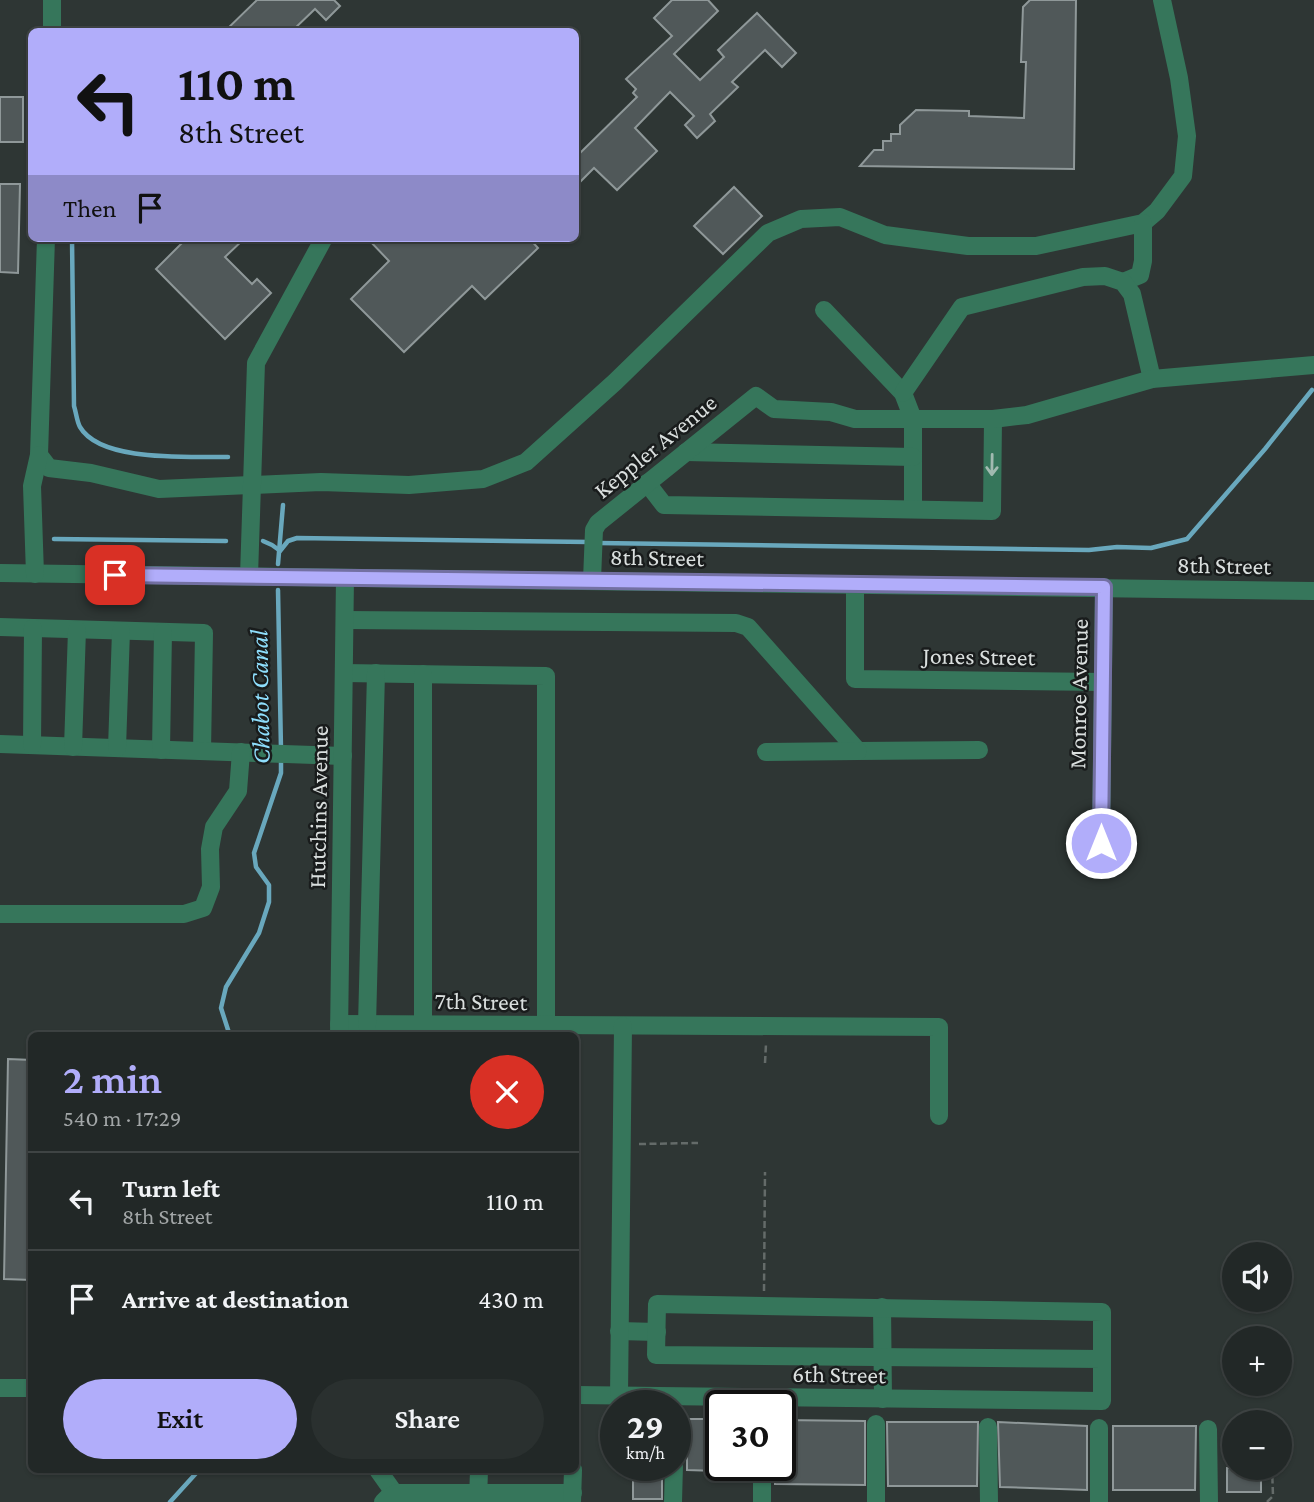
<!DOCTYPE html>
<meta charset="utf-8">
<style>
body{margin:0;font-family:"Crimson Pro",serif;background:#2a302f;color:#f1f3f6;height:100vh;display:flex;flex-direction:column;font-size:26px;white-space:nowrap}
*{box-sizing:border-box;margin:0}
p{font-size:23px;color:#a2a6a7}
.icon{flex:none;width:38px;height:38px;fill:none;stroke:currentColor;stroke-width:2;stroke-linecap:round;stroke-linejoin:round}
.map{position:relative;flex:1;overflow:hidden}
.drawer{position:absolute;left:28px;top:1032px;width:551px;height:441px;display:flex;flex-direction:column;background:#222827;border-radius:10px;box-shadow:0 2px 5px #0004,0 0 0 2px #3f4444}
.drawer>*{flex:none}
.hud{position:absolute;left:28px;top:28px;width:551px;height:214px;border-radius:10px;box-shadow:0 2px 5px #0004,0 0 0 2px #3f4444;background:#b1adfa;color:#111;overflow:hidden}
.controls{position:absolute;left:1222px;top:1242px;display:grid;gap:14px}
.controls a{display:grid;place-items:center;width:70px;height:70px;border-radius:50%;background:#222827;box-shadow:0 2px 5px #0004,0 0 0 2px #3f4444;font-size:35px}
.speed{position:absolute;left:600px;top:1390px;display:flex;gap:14px;font-size:35px;font-weight:700;text-align:center}
.speed>*{display:grid;place-content:center;width:91px;height:91px;border-radius:50%;background:#222827;box-shadow:0 2px 5px #0004,0 0 0 2px #3f4444;line-height:1}
.speed small{font-size:18px;font-weight:400}
.speed .limit{border:4px solid #111;border-radius:10px;background:#fff;color:#111}
.pin{position:absolute;display:grid;place-items:center;width:60px;height:60px;color:#fff;margin:-30px;border-radius:14px;box-shadow:0 4px 10px #0006}
.me{position:absolute;width:77px;margin:-38px;rotate:0deg;stroke-linejoin:round;filter:drop-shadow(0 0 5px #0008)}
.turn{display:flex;align-items:center;gap:24px;height:147px;padding:0 35px;font-size:32px}
.turn .icon{width:91px;height:91px;stroke-width:2.5}
.turn b{display:block;font-size:49px;line-height:60px}
.then{display:flex;align-items:center;height:66px;padding:0 35px;background:#0003;gap:14px;font-size:26px}
.round{display:grid;place-items:center;flex:none;width:74px;height:74px;border-radius:37px;background:#2a302f}
.headline{display:flex;align-items:center;justify-content:space-between;height:119px;padding:0 35px}
h1{font-size:42px;font-weight:600;line-height:52px;color:#b1adfa}
.cta{display:flex;gap:14px;margin-top:auto;padding:14px 35px}
.cta a{flex:1;height:80px;border-radius:42px;background:#b1adfa;color:#111;font-size:28px;font-weight:600;line-height:80px;text-align:center}
.cta a+a{background:#2a302f;color:#f1f3f6}
ul{padding:0;list-style:none}
li{display:flex;align-items:center;gap:21px;height:98px;padding:0 35px;border-top:2px solid #3f4444}
li div{flex:1}
li b{display:block;font-size:26px}
li em{font-style:normal}
.map>svg:first-child{display:block}
</style>
<div class="map">
<svg width="1314" height="1502" viewBox="0 0 1314 1502">
<rect width="100%" height="100%" fill="#2e3634"/>
<g fill="none" stroke-linecap="round" stroke-linejoin="round">
<g stroke="#69a8bd" stroke-width="4.5">
<path d="M72,238L74,406C76,412 77,422 80,427C101,463 192,456 228,457"/>
<path d="M54,539L226,541"/>
<path d="M263,541L272,545L279,550"/>
<path d="M598,543L1089,550L1117,547L1151,548L1187,539L1265,449L1312,390"/>
<path d="M280,551L288,541L297,538L589,542"/>
<path d="M278,564L283,505"/>
<path d="M278,590L281,750"/>
<path d="M230,1036L221,1008L226,987L259,933L269,902V885L256,867L254,853L281,773V758"/>
<path d="M170,1502L199,1470"/>
</g>
</g>
<g fill="#505859" stroke="#8f9899" stroke-width="2">
<path d="M257,0H334L340,6L326,20L315,9L291,32H224Z"/>
<path d="M672,0H708L718,11L674,54L700,80L724,57L718,50L757,13L796,53L782,67L765,50L732,82L738,87L710,114L715,121L697,138L685,125L694,116L670,92L635,128L657,151L617,190L594,168L576,186V157L637,97L633,93L636,89L626,79L672,36L654,18Z"/>
<path d="M1030,0H1076L1074,169L860,166L874,150H883V141H891V134H900V125L916,110L969,111V116L1024,118L1026,62H1021L1023,7Z"/>
<rect x="0" y="97" width="23" height="45"/>
<path d="M0,184H20L18,273L0,272Z"/>
<path d="M734,187L762,216L723,254L694,226Z"/>
<path d="M187,238H245L225,257L252,284L257,279L271,293L225,339L156,269Z"/>
<path d="M367,238H529L538,248L485,299L472,286L404,352L351,299L389,261Z"/>
<path d="M8,1059L32,1060V1280L4,1279Z"/>
<path d="M687,1419H717V1471L687,1470Z"/>
<path d="M780,1420L865,1421V1485L775,1484V1465H780Z"/>
<path d="M887,1422H978L977,1486H888Z"/>
<path d="M998,1422L1087,1426V1490L1000,1487Z"/>
<path d="M1113,1426H1196L1195,1490H1113Z"/>
<rect x="633" y="1465" width="29" height="34"/>
<rect x="1227" y="1468" width="34" height="24"/>
</g>
<g fill="none" stroke-linecap="round" stroke-linejoin="round">
<g stroke="#646b69" stroke-width="2.5" stroke-dasharray="7 3.5" stroke-linecap="butt">
<path d="M765,1063L766,1044"/>
<path d="M639,1144L698,1143"/>
<path d="M764,1291L765,1172"/>
<path d="M1267,1502L1273,1496L1272,1468"/>
</g>
<g stroke="#36765b" stroke-width="18">
<path d="M52,32V0"/>
<path d="M46,238L39,455L49,468L91,473L159,489L321,482L409,485L483,479L526,462L615,382L768,233L801,219L840,217L885,235L968,246H1036L1143,223L1157,211L1183,176L1187,136L1179,78L1162,0"/>
<path d="M1123,282L1140,275L1143,261V223"/>
<path d="M824,310L903,393L913,419V509"/>
<path d="M903,393L962,307L1083,277L1105,276L1123,282L1132,294L1152,379"/>
<path d="M686,452L913,457"/>
<path d="M647,483L664,505L992,511L993,419"/>
<path d="M0,573L1314,591"/>
<path d="M35,574L32,486L39,455"/>
<path d="M249,576L256,363L324,238"/>
<path d="M592,580L594,530L598,523L756,396L774,409L831,412L855,419H993L1027,415L1152,379L1314,365"/>
<path d="M855,584V679L1103,682"/>
<path d="M345,620L736,623L748,627L858,751L979,750"/>
<path d="M0,627L204,633L202,751"/>
<path d="M344,673L546,676V1026"/>
<path d="M0,744L343,756"/>
<path d="M32,745L33,628"/>
<path d="M73,747L77,630"/>
<path d="M117,748L121,631"/>
<path d="M161,750L163,632"/>
<path d="M766,752L858,751"/>
<path d="M1101,843L1104,587"/>
<path d="M0,914H184L203,908L211,887L210,849L214,827L238,791L241,752"/>
<path d="M339,1024L939,1027V1116"/>
<path d="M367,1025L376,673"/>
<path d="M339,1036L345,578"/>
<path d="M423,1036V674"/>
<path d="M882,1307L883,1399"/>
<path d="M619,1331L657,1332"/>
<path d="M0,1388H32"/>
<path d="M576,1395L1102,1401V1312L657,1304L656,1355L1102,1359"/>
<path d="M619,1396L623,1026"/>
<path d="M988,1427L989,1502"/>
<path d="M1208,1429L1209,1502"/>
<path d="M378,1470L395,1494"/>
<path d="M478,1501L479,1470"/>
<path d="M383,1502L387,1498L398,1493H573"/>
<path d="M572,1502L573,1470"/>
<path d="M673,1502L674,1465"/>
<path d="M762,1502V1465"/>
<path d="M876,1502V1424"/>
<path d="M1099,1502V1428"/>
</g>
</g>
<defs><path id="oneway-shaft" d="M-6 0H5M1.5-3L5.5 0L1.5 3" fill="none" stroke-width="1.6" stroke-linecap="round" stroke-linejoin="round" transform="scale(1.75)"/></defs>
<use stroke="#a1bab0" href="#oneway-shaft" transform="translate(992 465) rotate(91)"/>
<g fill="none" stroke-linecap="round" stroke-linejoin="round">
<defs>
<path id="route" d="M115,575L1104,587L1101,843"/>
</defs>
<use href="#route" stroke="#7370a2" stroke-width="18"/>
<use href="#route" stroke="#b1adfa" stroke-width="12"/>
</g>
<g text-anchor="middle" dominant-baseline="central" stroke-width="5" stroke-linejoin="round" paint-order="stroke">
<g font-size="24" fill="#dadfde" stroke="#191c1c">
<text transform="translate(655 446) rotate(-39)">Keppler Avenue</text>
<text transform="translate(657 557) rotate(1)">8th Street</text>
<text transform="translate(1224 565) rotate(1)">8th Street</text>
<text transform="translate(979 656) rotate(1)">Jones Street</text>
<text transform="translate(1078 694) rotate(-89)">Monroe Avenue</text>
<text transform="translate(318 807) rotate(-89)">Hutchins Avenue</text>
<text transform="translate(481 1001) rotate(1)">7th Street</text>
<text transform="translate(839 1374) rotate(1)">6th Street</text>
</g>
<g font-size="26" font-style="italic" fill="#8edefc" stroke="#191c1c">
<text transform="translate(260 697) rotate(-91)">Chabot Canal</text>
</g>
</g>
</svg>
<div class="controls">
<a><svg class="icon" aria-label="sound" viewBox="0 0 24 24"><path d="M4 9h4l5-4v14l-5-4H4zM17 9q2 3 0 6"/></svg></a>
<a>+</a>
<a>−</a>
</div>
<div class="speed"><div>29<small>km/h</small></div><div class="limit">30</div></div>
<div class="pin" style="left:115px;top:575px;background:#d93025"><svg class="icon" aria-label="arrive" viewBox="0 0 24 24"><path d="M6 21V4h12l-3 4 3 4H6"/></svg></div>
<svg class="me" style="left:1101px;top:843px" viewBox="-20 -20 40 40"><circle r="17" fill="#b1adfa" stroke="#fff" stroke-width="3"/><path d="M0-11L8 9 0 5-8 9z" fill="#fff"/></svg>
<div class="hud">
<div class="turn"><svg class="icon" aria-label="left" viewBox="0 0 24 24"><path d="M17 20v-9H6M10 6l-5 5 5 5"/></svg><div><b>110 m</b>8th Street</div></div>
<div class="then">Then<svg class="icon" aria-label="arrive" viewBox="0 0 24 24"><path d="M6 21V4h12l-3 4 3 4H6"/></svg></div>
</div>
<section class="drawer">
<div class="headline"><div><h1>2 min</h1><p>540 m · 17:29</p></div><a class="round" style="background:#d93025;color:#fff"><svg class="icon" aria-label="close" viewBox="0 0 24 24"><path d="M6 6l12 12M18 6L6 18"/></svg></a></div>
<ul>
<li><svg class="icon" aria-label="left" viewBox="0 0 24 24"><path d="M17 20v-9H6M10 6l-5 5 5 5"/></svg><div><b>Turn left</b><p>8th Street</p></div><em>110 m</em></li>
<li><svg class="icon" aria-label="arrive" viewBox="0 0 24 24"><path d="M6 21V4h12l-3 4 3 4H6"/></svg><div><b>Arrive at destination</b></div><em>430 m</em></li>
</ul>
<div class="cta"><a>Exit</a><a>Share</a></div>
</section>
</div>
